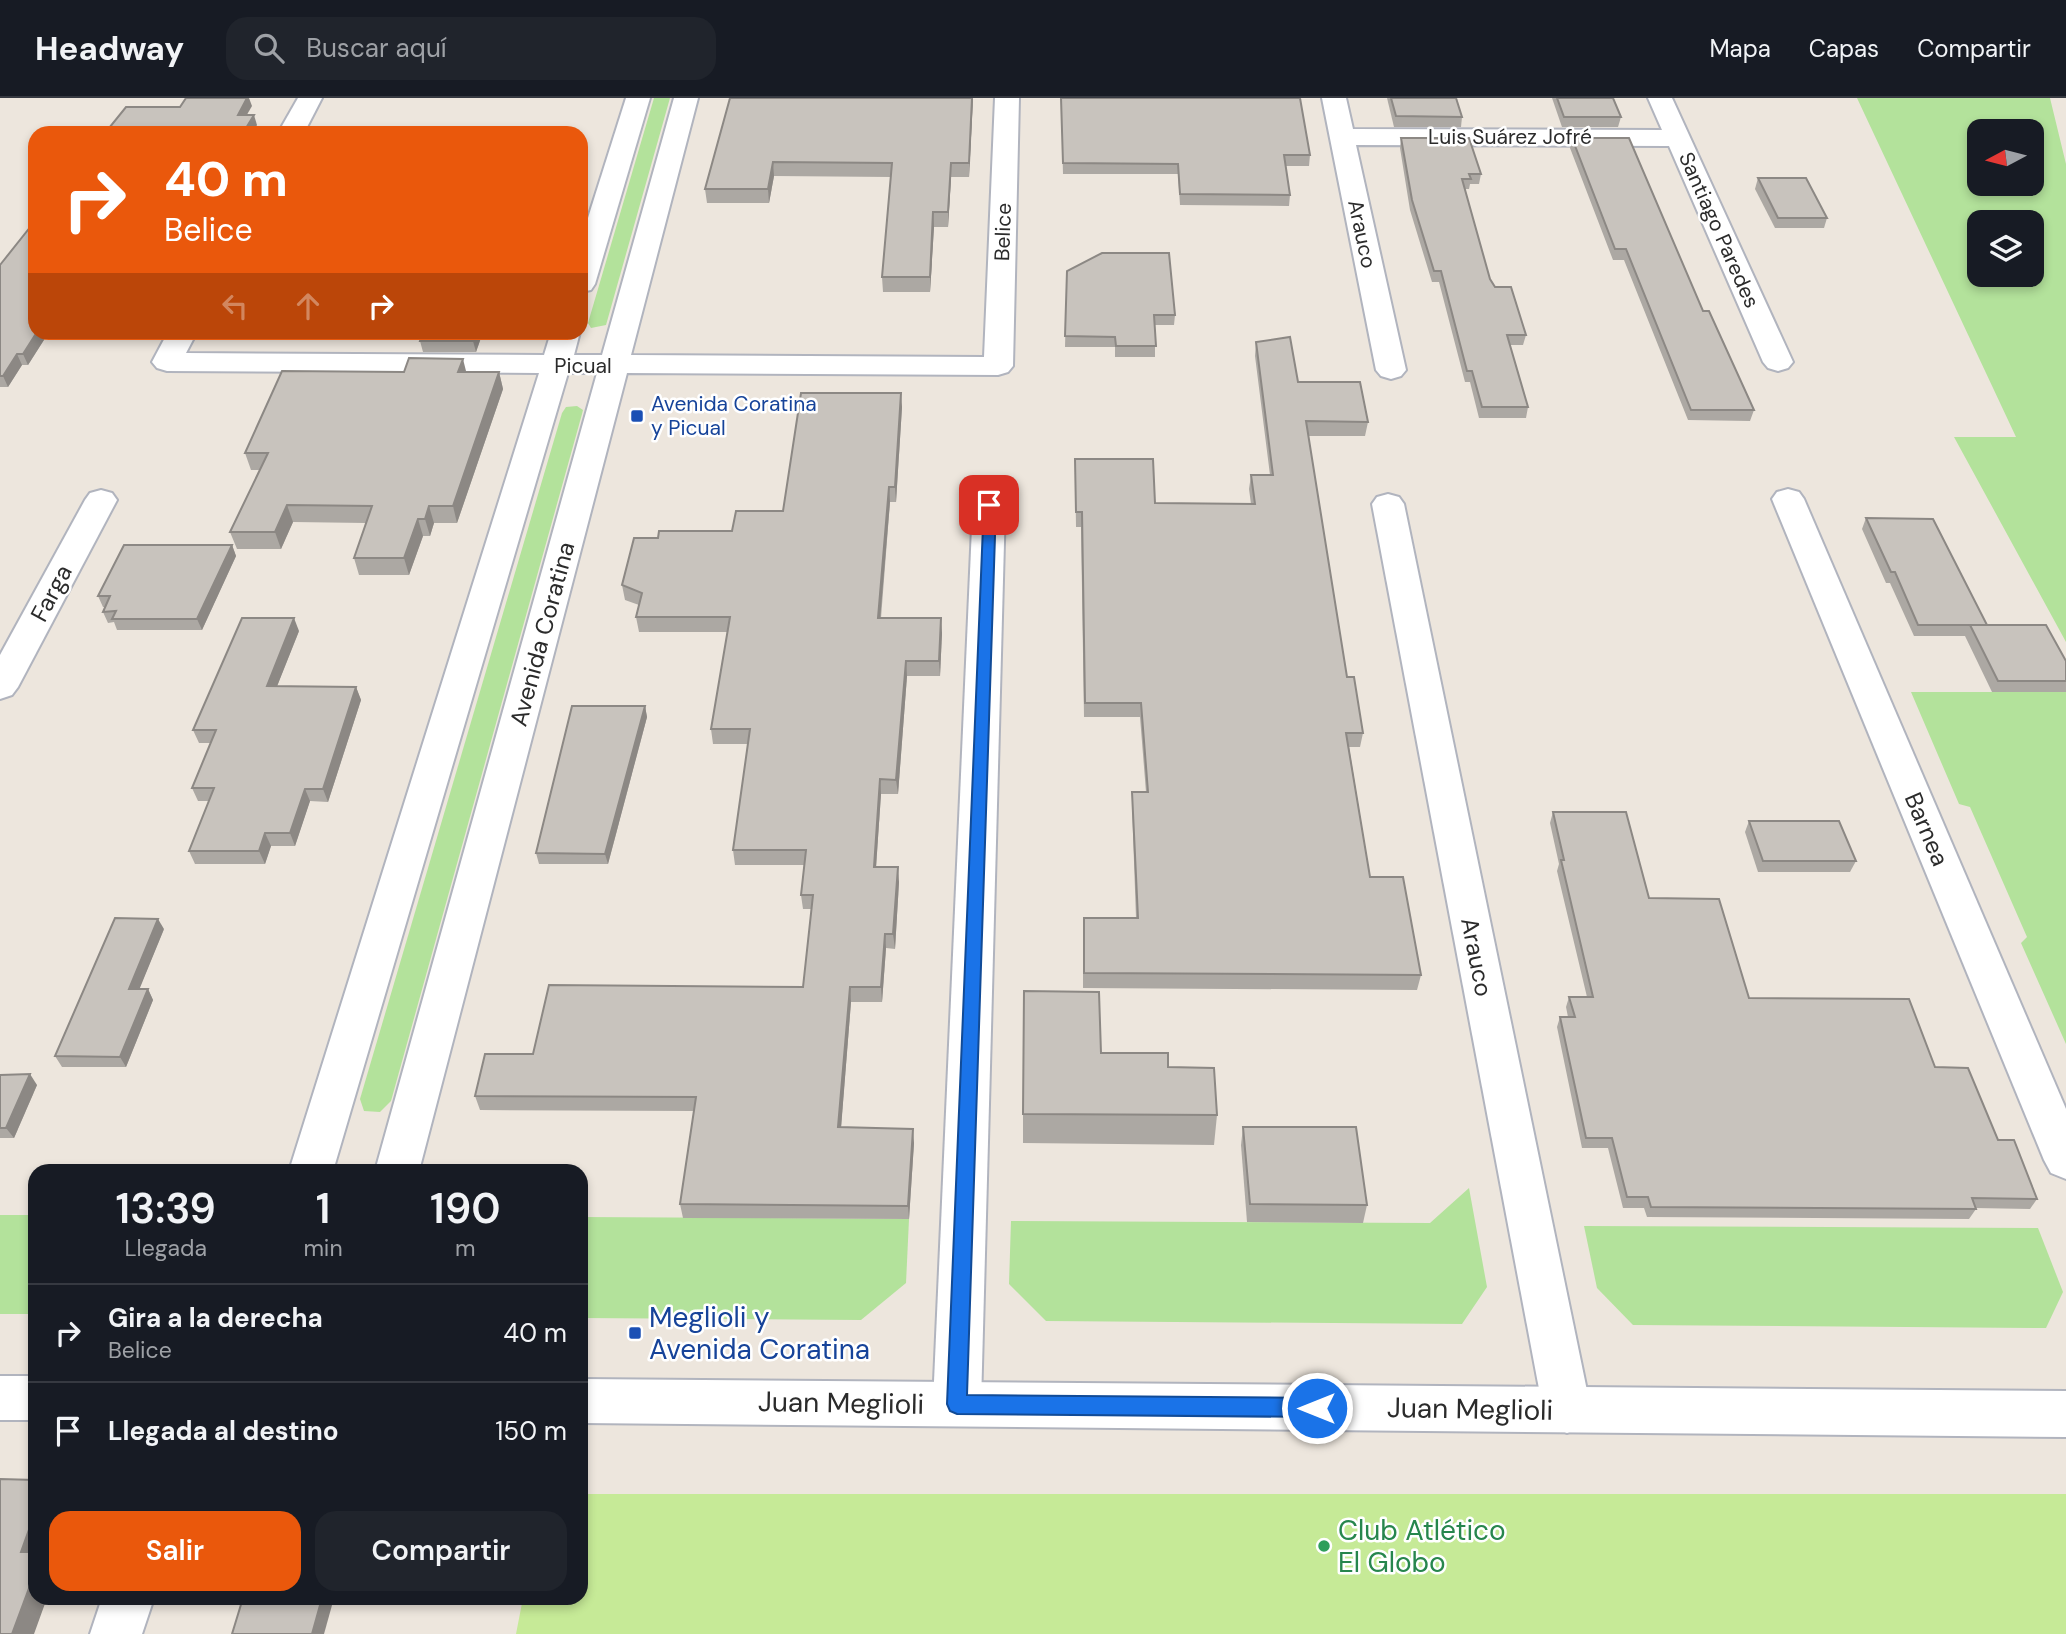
<!DOCTYPE html>
<html lang="es">
<meta charset="utf-8">
<style>
body{margin:0;font-family:"DM Sans",sans-serif;background:#20242c;color:#f1f3f6;height:100vh;display:flex;flex-direction:column;font-size:26px;white-space:nowrap}
*{box-sizing:border-box;margin:0}
p{font-size:23px;color:#9ea1a6}
.icon{flex:none;width:38px;height:38px;fill:none;stroke:currentColor;stroke-width:2;stroke-linecap:round;stroke-linejoin:round}
.map{position:relative;flex:1;overflow:hidden}
.side{position:absolute;left:28px;top:1066px;width:560px;height:441px;display:flex;flex-direction:column;background:#171b24;border-radius:21px;box-shadow:0 4px 10px #0003}
.side>*{flex:none}
.banner{position:absolute;left:28px;top:28px;width:560px;height:214px;border-radius:21px;box-shadow:0 4px 10px #0003;background:#ea580c;color:#fff;overflow:hidden}
.needle{width:46px;rotate:263deg}
.controls{position:absolute;left:1967px;top:21px;display:grid;gap:14px}
.controls a{display:grid;place-items:center;width:77px;height:77px;border-radius:14px;background:#171b24;box-shadow:0 4px 10px #0003;font-size:35px}
.pin{position:absolute;display:grid;place-items:center;width:60px;height:60px;color:#fff;margin:-30px;border-radius:14px;box-shadow:0 4px 10px #0006}
.me{position:absolute;width:77px;margin:-38px;rotate:270deg;stroke-linejoin:round;filter:drop-shadow(0 0 5px #0008)}
.turn{display:flex;align-items:center;gap:24px;height:147px;padding:0 21px;font-size:32px}
.turn .icon{width:91px;height:91px;stroke-width:2.5}
.turn b{display:block;font-size:49px;line-height:60px}
.lanes{display:flex;align-items:center;height:66px;padding:0 21px;background:#0003;justify-content:center;gap:35px;direction:ltr}
.lanes .off{opacity:.35}
.eta{display:flex;justify-content:space-evenly;align-items:center;height:119px;text-align:center}
.eta b{font-size:42px;font-weight:600;line-height:49px}
.button{display:flex;gap:14px;margin-top:auto;padding:14px 21px}
.button a{flex:1;height:80px;border-radius:21px;background:#ea580c;color:#fff;font-size:28px;font-weight:600;line-height:80px;text-align:center}
.button a+a{background:#20242c;color:#f1f3f6}
ul{padding:0;list-style:none}
li{display:flex;align-items:center;gap:21px;height:98px;padding:0 21px;border-top:2px solid #363941}
li div{flex:1}
li b{display:block;font-size:26px}
li em{font-style:normal}
header{display:flex;align-items:center;gap:42px;box-sizing:border-box;height:98px;padding:0 35px;background:#171b24;border-bottom:2px solid #363941}
header strong{font-size:33px}
nav{display:flex;gap:38px;margin-inline-start:auto;font-size:24px}
.search{width:490px;height:63px;background:#20242c;display:flex;align-items:center;gap:18px;box-sizing:border-box;padding:0 24px;border-radius:21px;color:#9ea1a6;font-size:26px}
.map>svg:first-child{display:block}
</style>
<header>
<strong>Headway</strong>
<div class="search"><svg class="icon" aria-label="search" viewBox="0 0 24 24"><circle cx="10" cy="10" r="6"/><path d="M15 15l6 6"/></svg>Buscar aquí</div>
<nav><a>Mapa</a><a>Capas</a><a>Compartir</a></nav>
</header>
<div class="map">
<svg width="2066" height="1536" viewBox="0 0 2066 1536">
<rect width="100%" height="100%" fill="#ede6dd"/>
<g fill="#b3e29b" fill-rule="evenodd">
<path d="M654,0H670L606,227L591,230L588,225Z"/>
<path d="M1857,0H2050L2066,66V544L1954,339H2016ZM1979,33H2032V86H1979ZM2032,124V177H1979V124Z"/>
<path d="M577,308L583,312L582,316L391,1003L380,1014L364,1013L360,1001L562,315L566,309Z"/>
<path d="M1911,594H2066V946L2021,845L2027,839L1970,709L1959,706Z"/>
<path d="M1469,1090L1487,1189L1462,1226L1046,1223L1009,1186L1011,1123L1430,1125Z"/>
<rect x="0" y="1117" width="35" height="99"/>
<path d="M581,1119L909,1121L906,1185L861,1222L581,1220Z"/>
<path d="M1584,1128L2038,1130L2063,1194L2046,1230L1633,1227L1597,1190Z"/>
</g>
<path fill="#c6ea97" d="M581,1396H2066V1536H516L523,1500H581Z"/>
<g fill="none" stroke-linecap="round" stroke-linejoin="round">
<defs>
<g id="street">
<path d="M298,0H322L304,35H278Z"/>
<path d="M626,0H650L595,186L591,192L581,194V142Z"/>
<path d="M674,0H698L631,257L984,259L995,0H1019L1013,268L1008,274L998,277L627,275L419,1073H375L597,275H568L333,1073H289L539,275L167,273L157,270L152,264L168,234H197L186,255L544,257L551,234H580L574,257H602Z"/>
<path d="M1322,0H1346L1353,31L1662,32L1648,0H1672L1793,264L1788,270L1778,273L1768,270L1763,264L1669,48L1356,47L1406,272L1401,278L1391,281L1381,278L1376,272Z"/>
<path d="M1788,391L1799,394L1804,401L2066,1011V1081L2051,1075L2044,1062L1772,401L1777,394Z"/>
<path d="M101,392L112,395L117,402L18,589L12,597L0,601V557L85,402L90,395Z"/>
<path d="M1388,396L1399,399L1404,406L1591,1312L1584,1328L1567,1335L1550,1328L1543,1312L1372,406L1377,399Z"/>
<path d="M989,397L1000,400L1005,407L981,1306L974,1322L957,1328L940,1322L933,1306L973,407L978,400Z"/>
<path d="M102,1500H154L142,1536H90Z"/>
</g>
<g id="secondary">
<rect x="0" y="1278" width="35" height="44"/>
<path d="M581,1281L2066,1293V1339L581,1325Z"/>
</g>
</defs>
<use href="#street" stroke="#b1b4be" stroke-width="4"/>
<use href="#secondary" stroke="#b1b4be" stroke-width="4"/>
<use href="#street" fill="#fff" fill-rule="evenodd"/>
<use href="#secondary" fill="#fff" fill-rule="evenodd"/>
</g>
<g fill="#aca8a3">
<path d="M730,0H973L969,79H951L948,129H934L930,194H883L882,179L891,79L774,78L769,105H707L705,91Z"/>
<path d="M1061,0L1310,57L1309,68H1286L1290,97L1289,108L1180,107L1178,76H1063Z"/>
<path d="M1387,0H1456L1462,19L1461,29H1394Z"/>
<path d="M1552,0H1613L1621,19L1618,29H1562Z"/>
<path d="M1401,40L1481,76L1479,86H1470L1469,91H1465L1490,181L1526,237L1523,247H1510L1528,309L1526,320H1479L1470,284H1465L1439,184H1432L1410,112L1400,50Z"/>
<path d="M1572,40L1703,213L1754,312L1750,323L1688,322L1624,162H1613L1570,50Z"/>
<path d="M1758,80L1827,120L1824,130H1775L1755,91Z"/>
<path d="M0,167L35,234H49L28,267H22L8,289H0Z"/>
<path d="M1067,173L1175,217L1174,227H1155V259H1115V249H1065Z"/>
<path d="M483,234L476,254H423L420,243Z"/>
<path d="M1256,244L1298,284L1368,324L1365,338H1308L1347,579L1363,635L1360,649H1349L1370,779L1421,877L1417,892L1083,890V835L1136,820L1132,708V694H1146L1140,619H1084L1081,429H1076L1075,361L1155,405L1251,406L1249,391L1251,377H1270L1255,258Z"/>
<path d="M467,274H499L503,291L457,425H434L430,438H423L409,477H359L354,460L366,425L293,424L281,451H237L230,434L260,372H251L245,355Z"/>
<path d="M902,309L896,404H890L881,520L942,535L940,578H907L898,696H881L876,769L899,784L895,851L886,850L882,904H851L841,1029L914,1045L909,1121L683,1120L680,1106L694,1013L480,1012L475,998L533,956L803,889L812,811H803L801,797L804,767H735L733,752L748,646H713L711,631L728,534H639L636,519L639,507L625,502L622,487L658,440L732,433L783,413Z"/>
<path d="M1866,420L1987,527L2066,563V594H1992L1965,538H1914L1890,485H1886L1862,431Z"/>
<path d="M232,447L236,458L202,532H117L114,524L108,525L103,514L105,509H103L98,498Z"/>
<path d="M299,533L277,588L356,589L361,602L328,704L310,703L295,748H271L265,766H195L189,753L209,703H198L192,690L211,645H199L193,632Z"/>
<path d="M645,608L647,619L608,766H539L536,755Z"/>
<path d="M1553,714L1649,800L1749,900L1935,969L1998,1042L2037,1101L2030,1111L1975,1110L1976,1111L1969,1121L1647,1119L1644,1110H1623L1608,1050H1582L1557,929L1560,919H1568L1566,909L1569,899H1587L1557,773L1559,766L1550,725Z"/>
<path d="M1749,723L1856,763L1850,774H1758L1745,734Z"/>
<path d="M164,831L139,891H148L153,902L126,969H62L55,958Z"/>
<path d="M1101,955L1168,969L1217,1017L1214,1047L1023,1045V1016Z"/>
<path d="M0,977L37,987L14,1040H0Z"/>
<path d="M1243,1029L1367,1107L1363,1125L1247,1124L1241,1047Z"/>
</g>
<g fill="#8c8884">
<path d="M247,0H249L252,8L241,27L238,17Z"/>
<path d="M972,0H973L969,79V65Z"/>
<path d="M254,17L257,27L253,35H243Z"/>
<path d="M773,64L774,78L769,105L768,91Z"/>
<path d="M951,65V79L948,129V114Z"/>
<path d="M933,114L934,129L930,194V179Z"/>
<path d="M37,234H49L28,267L23,256Z"/>
<path d="M476,234H483L476,254L473,243Z"/>
<path d="M17,256L22,267L8,289L3,278Z"/>
<path d="M463,261L467,277L458,274Z"/>
<path d="M499,274L503,291L457,425L453,408Z"/>
<path d="M901,295L902,309L896,404L895,389Z"/>
<path d="M889,389L890,404L879,534L878,520Z"/>
<path d="M287,407L293,424L281,451L275,434Z"/>
<path d="M429,408L434,425L430,438L425,421Z"/>
<path d="M418,421L423,438L409,477L404,460Z"/>
<path d="M232,447L236,458L202,532L197,521Z"/>
<path d="M294,520L299,533L272,601L267,588Z"/>
<path d="M941,520L942,535L940,578L939,563Z"/>
<path d="M906,563L907,578L898,696L896,682Z"/>
<path d="M356,589L361,602L328,704L323,691Z"/>
<path d="M645,608L647,619L608,766L605,756Z"/>
<path d="M880,681L881,696L875,784L874,769Z"/>
<path d="M305,691L310,703L295,748L290,735Z"/>
<path d="M265,735L271,748L265,766L259,753Z"/>
<path d="M898,769L899,784L895,851L893,836Z"/>
<path d="M158,821L164,831L135,902L129,891Z"/>
<path d="M885,836L886,850L882,904L881,889Z"/>
<path d="M850,889L851,904L840,1043L838,1029Z"/>
<path d="M148,891L153,902L126,969L120,959Z"/>
<path d="M30,976L37,987L14,1040L6,1030Z"/>
<path d="M913,1031L914,1045L909,1121L908,1108Z"/>
<path d="M35,1415V1468L21,1454Z"/>
<path d="M35,1474V1500H47L34,1536H12Z"/>
<path d="M322,1500H334L324,1536H312Z"/>
</g>
<g fill="#c8c3bd" stroke="#8c8884" stroke-width="2">
<path d="M186,0H247L238,17H254L243,35H105L126,9H180Z"/>
<path d="M730,0H972L969,65H951L948,114H933L930,179H882L892,65L773,64L768,91H705Z"/>
<path d="M1061,0H1300L1310,57H1284L1290,97L1180,96L1178,66L1063,65Z"/>
<path d="M1391,0H1456L1462,19L1396,18Z"/>
<path d="M1557,0H1613L1621,19H1564Z"/>
<path d="M1401,40H1469L1481,76H1469L1471,81H1462L1490,181L1495,189H1511L1526,237H1507L1528,309H1482L1472,273H1467L1441,173H1434L1412,102Z"/>
<path d="M1572,40H1629L1703,213H1709L1754,312H1691L1626,151H1615Z"/>
<path d="M1758,80H1806L1827,120H1778Z"/>
<path d="M35,123V234H37L23,256H17L3,278H0V167Z"/>
<path d="M1102,155H1169L1175,217H1154L1156,248H1116L1115,239L1065,238L1067,173Z"/>
<path d="M423,234H476L473,243H420Z"/>
<path d="M1290,239L1298,284H1360L1368,324L1306,323L1347,579H1354L1363,635H1346L1370,779H1403L1421,877L1084,875V820H1138L1132,694H1148L1141,605H1085L1082,414H1076L1075,361H1153L1155,405L1255,406L1251,377H1273L1256,244Z"/>
<path d="M409,260L463,261L458,274H499L453,408H429L425,421H418L404,460H354L372,408L287,407L275,434H230L268,355H245L282,273L404,274Z"/>
<path d="M801,295H901L895,389H889L878,520H941L939,563H906L896,682L880,681L874,769H898L893,836H885L881,889H850L838,1029L913,1031L908,1108L680,1106L696,999L475,998L485,956H533L549,887L803,889L813,797H801L806,752H733L750,631H711L730,519H636L642,495L622,487L634,440H658L659,433H732L736,413H783Z"/>
<path d="M1866,420L1933,421L1987,527H1918L1895,474H1891Z"/>
<path d="M124,447H232L197,521H112L116,513L103,514L110,498H98Z"/>
<path d="M242,520H294L267,588L356,589L323,691H305L290,735H265L259,753H189L214,690H192L216,632H193Z"/>
<path d="M1970,527H2046L2066,563V583H1998Z"/>
<path d="M572,608H645L605,756L536,755Z"/>
<path d="M1553,714H1626L1649,800L1719,801L1749,900L1909,901L1935,969L1968,970L1998,1042H2014L2037,1101L1972,1100L1976,1111L1651,1109L1648,1099H1627L1612,1040H1586L1560,919H1575L1569,899H1593L1561,762H1564Z"/>
<path d="M1749,723H1839L1856,763H1763Z"/>
<path d="M115,820L158,821L129,891H148L120,959L55,958Z"/>
<path d="M1024,893L1099,894L1101,955H1168V969L1214,970L1217,1017L1023,1016Z"/>
<path d="M30,976L6,1030H0V977Z"/>
<path d="M1243,1029H1356L1367,1107L1250,1106Z"/>
<path d="M0,1381L35,1382V1415L21,1454H35V1474L12,1536H0Z"/>
<path d="M243,1500H322L312,1536H232Z"/>
</g>
<path fill="#1a73e8" stroke="#114b97" stroke-width="2" d="M984,404L996,407L967,1297L1317,1300L1324,1303L1327,1310L1324,1316L1317,1319L957,1316L950,1313L947,1306Z"/>
<g fill="#1a4fb4" stroke="#fff" stroke-width="2.5">
<rect x="630" y="311" width="14" height="14" rx="3.5"/>
<rect x="628" y="1228" width="14" height="14" rx="3.5"/>
</g>
<circle fill="#2e9e5b" stroke="#fff" stroke-width="2.5" cx="1324" cy="1448" r="7"/>
<g text-anchor="middle" dominant-baseline="central" stroke-width="5" stroke-linejoin="round" paint-order="stroke">
<g font-size="21" fill="#2b2b2b" stroke="#fff">
<text x="1510" y="39">Luis Suárez Jofré</text>
<text transform="translate(1719 132) rotate(66)">Santiago Paredes</text>
<text transform="translate(1003 134) rotate(-88)">Belice</text>
<text transform="translate(1362 136) rotate(78)">Arauco</text>
<text x="583" y="268">Picual</text>
</g>
<g font-size="21" fill="#164399" stroke="#fff" text-anchor="start">
<text x="651" y="306">Avenida Coratina<tspan x="651" dy="24">y Picual</tspan></text>
</g>
<g font-size="24" fill="#2b2b2b" stroke="#fff">
<text transform="translate(51 495) rotate(-62)">Farga</text>
<text transform="translate(542 536) rotate(-75)">Avenida Coratina</text>
<text transform="translate(1927 731) rotate(67)">Barnea</text>
<text transform="translate(1477 859) rotate(79)">Arauco</text>
</g>
<g font-size="28" fill="#164399" stroke="#fff" text-anchor="start">
<text x="649" y="1219">Meglioli y<tspan x="649" dy="32">Avenida Coratina</tspan></text>
</g>
<g font-size="28" fill="#2b2b2b" stroke="#fff">
<text transform="translate(841 1305) rotate(1)">Juan Meglioli</text>
<text transform="translate(1470 1311) rotate(1)">Juan Meglioli</text>
</g>
<g font-size="28" fill="#27864d" stroke="#fff" text-anchor="start">
<text x="1338" y="1432">Club Atlético<tspan x="1338" dy="32">El Globo</tspan></text>
</g>
</g>
</svg>
<div class="controls">
<a><svg class="needle" viewBox="-14 -14 28 28"><path d="M0-13l5 13h-10z" fill="#e53935"/><path d="M0 13l5-13h-10z" fill="#9ea1a6"/></svg></a>
<a><svg class="icon" aria-label="layers" viewBox="0 0 24 24"><path d="M12 4l9 5-9 5-9-5zM3 14l9 5 9-5"/></svg></a>
</div>
<div class="pin" style="left:989px;top:407px;background:#d93025"><svg class="icon" aria-label="arrive" viewBox="0 0 24 24"><path d="M6 21V4h12l-3 4 3 4H6"/></svg></div>
<svg class="me" style="left:1317px;top:1310px" viewBox="-20 -20 40 40"><circle r="17" fill="#1a73e8" stroke="#fff" stroke-width="3"/><path d="M0-11L8 9 0 5-8 9z" fill="#fff"/></svg>
<div class="banner">
<div class="turn"><svg class="icon" aria-label="right" viewBox="0 0 24 24"><path d="M7 20v-9h11M14 6l5 5-5 5"/></svg><div><b>40 m</b>Belice</div></div>
<div class="lanes"><svg class="icon off" aria-label="left" viewBox="0 0 24 24"><path d="M17 20v-9H6M10 6l-5 5 5 5"/></svg><svg class="icon off" aria-label="ahead" viewBox="0 0 24 24"><path d="M12 20V5M6 11l6-6 6 6"/></svg><svg class="icon" aria-label="right" viewBox="0 0 24 24"><path d="M7 20v-9h11M14 6l5 5-5 5"/></svg></div>
</div>
<section class="side">
<div class="eta">
<div><b>13:39</b><p>Llegada</p></div>
<div><b>1</b><p>min</p></div>
<div><b>190</b><p>m</p></div>
</div>
<ul>
<li><svg class="icon" aria-label="right" viewBox="0 0 24 24"><path d="M7 20v-9h11M14 6l5 5-5 5"/></svg><div><b>Gira a la derecha</b><p>Belice</p></div><em>40 m</em></li>
<li><svg class="icon" aria-label="arrive" viewBox="0 0 24 24"><path d="M6 21V4h12l-3 4 3 4H6"/></svg><div><b>Llegada al destino</b></div><em>150 m</em></li>
</ul>
<div class="button"><a>Salir</a><a>Compartir</a></div>
</section>
</div>
